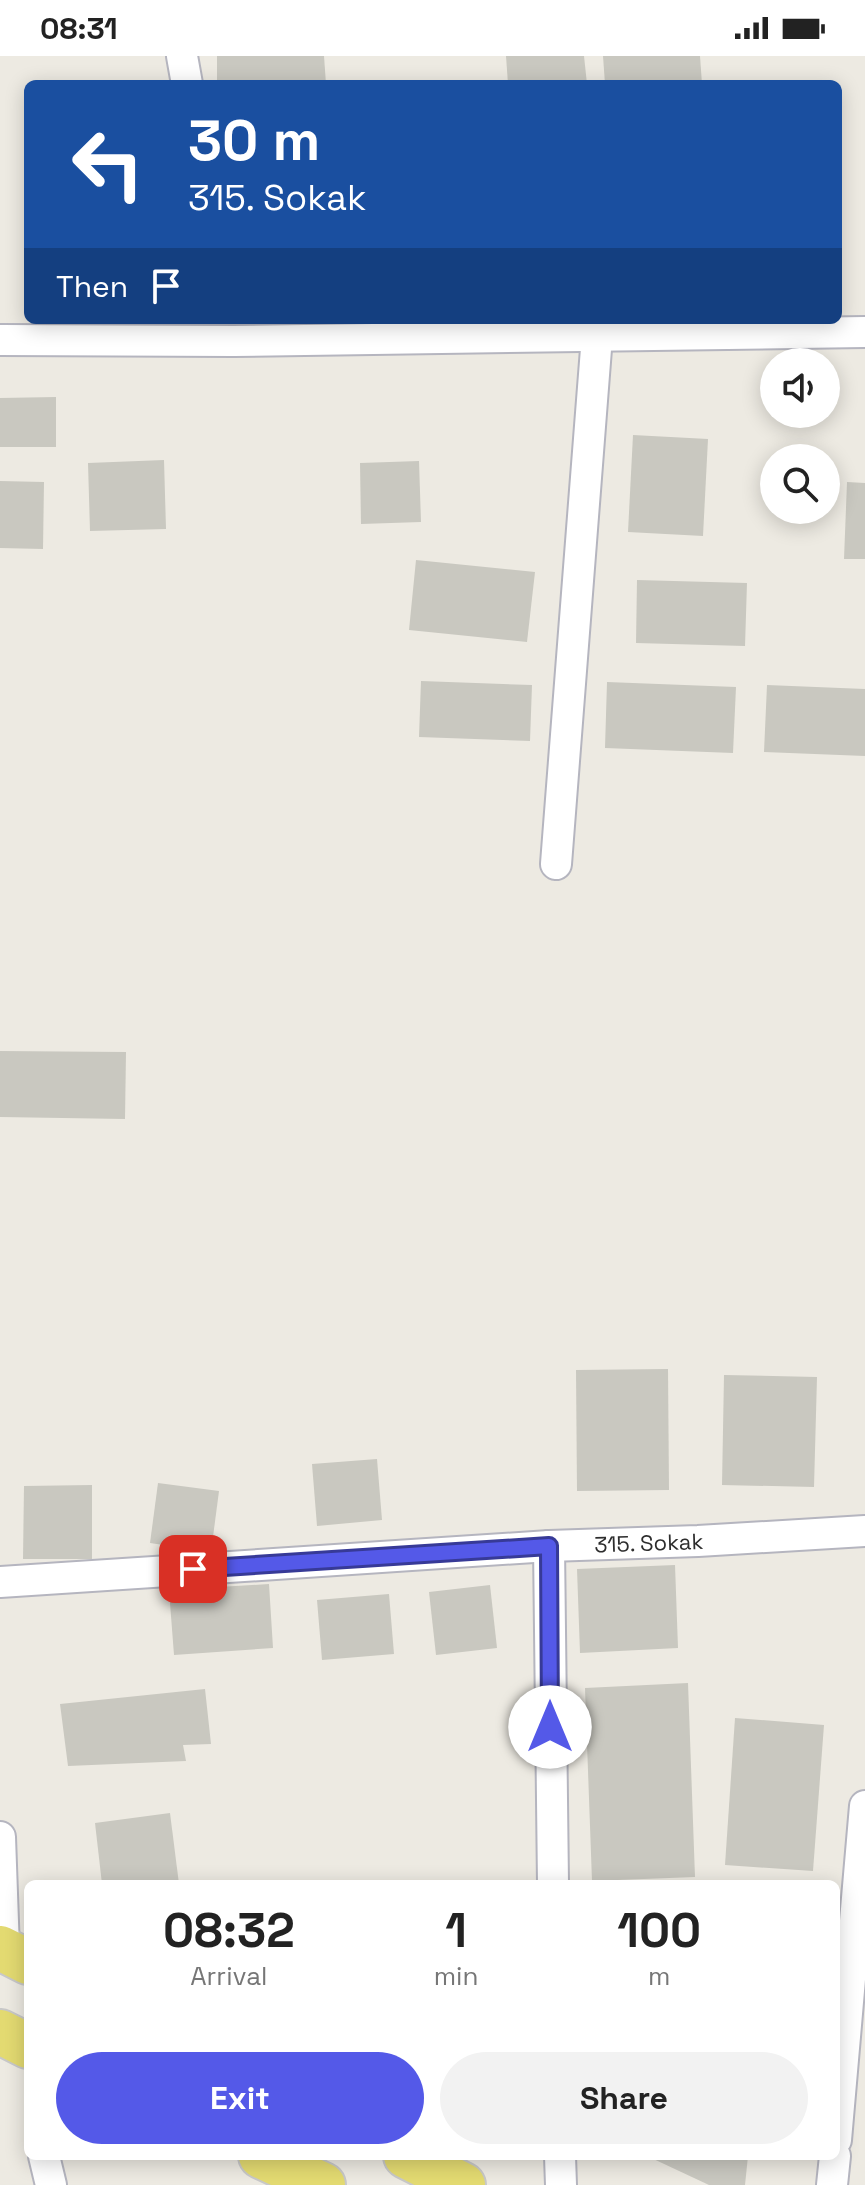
<!DOCTYPE html>
<style>
body{margin:0;font-family:"Space Grotesk",sans-serif;background:#f2f2f2;color:#222;height:100vh;display:flex;flex-direction:column;font-size:30px;white-space:nowrap}
*{box-sizing:border-box;margin:0}
p{font-size:26px;color:#767676}
.icon{flex:none;width:44px;height:44px;fill:none;stroke:currentColor;stroke-width:2;stroke-linecap:round;stroke-linejoin:round}
.map{position:relative;flex:1;overflow:hidden}
.drawer{position:absolute;left:24px;top:1824px;width:816px;height:280px;display:flex;flex-direction:column;background:#fff;border-radius:12px;box-shadow:0 4px 20px #0003}
.drawer>*{flex:none}
.guide{position:absolute;left:24px;top:24px;width:818px;height:244px;border-radius:12px;box-shadow:0 4px 20px #0003;background:#1a4fa0;color:#fff;overflow:hidden}
.fabs{position:absolute;left:760px;top:292px;display:grid;gap:16px}
.fabs a{display:grid;place-items:center;width:80px;height:80px;border-radius:50%;background:#fff;box-shadow:0 4px 20px #0003;font-size:40px}
.pin{position:absolute;display:grid;place-items:center;width:68px;height:68px;color:#fff;margin:-34px;border-radius:16px;box-shadow:0 4px 12px #0006}
.me{position:absolute;width:88px;margin:-44px;rotate:0deg;stroke-linejoin:round;filter:drop-shadow(0 0 6px #0008)}
.turn{display:flex;align-items:center;gap:28px;height:168px;padding:0 32px;font-size:36px}
.turn .icon{width:104px;height:104px;stroke-width:2.5}
.turn b{display:block;font-size:56px;line-height:68px}
.then{display:flex;align-items:center;height:76px;padding:0 32px;background:#0003;gap:16px;font-size:30px}
.eta{display:flex;justify-content:space-evenly;align-items:center;height:136px;text-align:center}
.eta b{font-size:48px;font-weight:700;line-height:56px}
.action{display:flex;gap:16px;margin-top:auto;padding:16px 32px}
.action a{flex:1;height:92px;border-radius:48px;background:#5459e8;color:#fff;font-size:32px;font-weight:700;line-height:92px;text-align:center}
.action a+a{background:#f2f2f2;color:#222}
.status{display:flex;justify-content:space-between;align-items:center;height:56px;padding:0 40px;background:#fff;direction:ltr}
.status svg{height:22px;fill:currentColor}
.map>svg:first-child{display:block}
</style>
<div class="status"><b>08:31</b><svg viewBox="0 0 49 12"><path d="M0 12V9h3v3zM5 12V6h3v6zM10 12V3h3v9zM15 12V0h3v12zM26 1h20v11H26zM47 4h2v5h-2z"/></svg></div>
<div class="map">
<svg width="865" height="2129" viewBox="0 0 865 2129">
<rect width="100%" height="100%" fill="#edeae2"/>
<g fill="#c9c8c0">
<path d="M217,0H324L326,28H217Z"/>
<path d="M506,0H584L587,28H508Z"/>
<path d="M603,0H700L702,28H605Z"/>
<path d="M56,341V391H0V342Z"/>
<path d="M633,379L708,383L703,480L628,476Z"/>
<path d="M164,404L166,473L90,475L88,407Z"/>
<path d="M419,405L421,466L361,468L360,407Z"/>
<path d="M0,425L44,426L43,493L0,492Z"/>
<path d="M847,426L865,427V503H844Z"/>
<path d="M416,504L535,516L527,586L409,574Z"/>
<path d="M637,524L747,527L745,590L636,587Z"/>
<path d="M421,625L532,629L530,685L419,681Z"/>
<path d="M607,626L736,631L733,697L605,692Z"/>
<path d="M767,629L865,633V700L764,696Z"/>
<path d="M0,995L126,996L125,1063L0,1061Z"/>
<path d="M668,1313L669,1434L577,1435L576,1314Z"/>
<path d="M724,1319L817,1321L814,1431L722,1429Z"/>
<path d="M377,1403L382,1464L317,1470L312,1408Z"/>
<path d="M158,1427L219,1435L211,1496L150,1487Z"/>
<path d="M92,1429V1503H23L24,1430Z"/>
<path d="M675,1509L678,1592L580,1597L577,1513Z"/>
<path d="M269,1528L273,1592L174,1599L169,1534Z"/>
<path d="M490,1529L497,1592L436,1599L429,1536Z"/>
<path d="M389,1538L394,1598L322,1604L317,1544Z"/>
<path d="M688,1627L695,1821L592,1825L585,1632Z"/>
<path d="M205,1633L211,1688L183,1689L186,1705L68,1710L60,1648Z"/>
<path d="M735,1662L824,1669L813,1815L725,1809Z"/>
<path d="M170,1757L179,1828H102L95,1767Z"/>
<path d="M647,2100H748L745,2129H709Z"/>
</g>
<g fill="none" stroke-linecap="round" stroke-linejoin="round">
<defs>
<g id="minor">
<path d="M182,0L187,28"/>
<path d="M0,284L234,285L865,276"/>
<path d="M556,808L597,280"/>
<path d="M549,1490L553,1828"/>
<path id="s1" d="M0,1526L549,1490L698,1485L865,1475"/>
<path d="M0,1781L4,1894"/>
<path d="M836,2084L865,1750"/>
<path d="M44,2100L51,2129"/>
<path d="M560,2100L561,2129"/>
<path d="M832,2129L835,2100"/>
</g>
<g id="primary">
<path d="M0,1892L28,1906"/>
<path d="M0,1976L28,1990"/>
<path d="M261,2100L323,2129"/>
<path d="M406,2100L463,2129"/>
</g>
</defs>
<use href="#minor" stroke="#b5b5bf" stroke-width="34"/>
<use href="#primary" stroke="#c8c8c8" stroke-width="48"/>
<use href="#minor" stroke="#fff" stroke-width="30"/>
<use href="#primary" stroke="#e3da71" stroke-width="44"/>
</g>
<g fill="none" stroke-linecap="round" stroke-linejoin="round">
<defs>
<path id="route" d="M193,1513L549,1490L550,1671"/>
</defs>
<use href="#route" stroke="#373a97" stroke-width="20"/>
<use href="#route" stroke="#5459e8" stroke-width="14"/>
</g>
<g text-anchor="middle" dominant-baseline="central" stroke-width="6" stroke-linejoin="round" paint-order="stroke">
<g font-size="22" fill="#2d2d2d" stroke="#fff">
<text stroke="none"><textPath href="#s1" startOffset="650">315. Sokak</textPath></text>
</g>
</g>
</svg>
<div class="fabs">
<a><svg class="icon" aria-label="sound" viewBox="0 0 24 24"><path d="M4 9h4l5-4v14l-5-4H4zM17 9q2 3 0 6"/></svg></a>
<a><svg class="icon" aria-label="search" viewBox="0 0 24 24"><circle cx="10" cy="10" r="6"/><path d="M15 15l6 6"/></svg></a>
</div>
<div class="pin" style="left:193px;top:1513px;background:#d93025"><svg class="icon" aria-label="arrive" viewBox="0 0 24 24"><path d="M6 21V4h12l-3 4 3 4H6"/></svg></div>
<svg class="me" style="left:550px;top:1671px" viewBox="-20 -20 40 40"><circle r="19" fill="#fff"/><path d="M0-13L10 11 0 6-10 11z" fill="#5459e8"/></svg>
<div class="guide">
<div class="turn"><svg class="icon" aria-label="left" viewBox="0 0 24 24"><path d="M17 20v-9H6M10 6l-5 5 5 5"/></svg><div><b>30 m</b>315. Sokak</div></div>
<div class="then">Then<svg class="icon" aria-label="arrive" viewBox="0 0 24 24"><path d="M6 21V4h12l-3 4 3 4H6"/></svg></div>
</div>
<section class="drawer">
<div class="eta">
<div><b>08:32</b><p>Arrival</p></div>
<div><b>1</b><p>min</p></div>
<div><b>100</b><p>m</p></div>
</div>
<div class="action"><a>Exit</a><a>Share</a></div>
</section>
</div>
